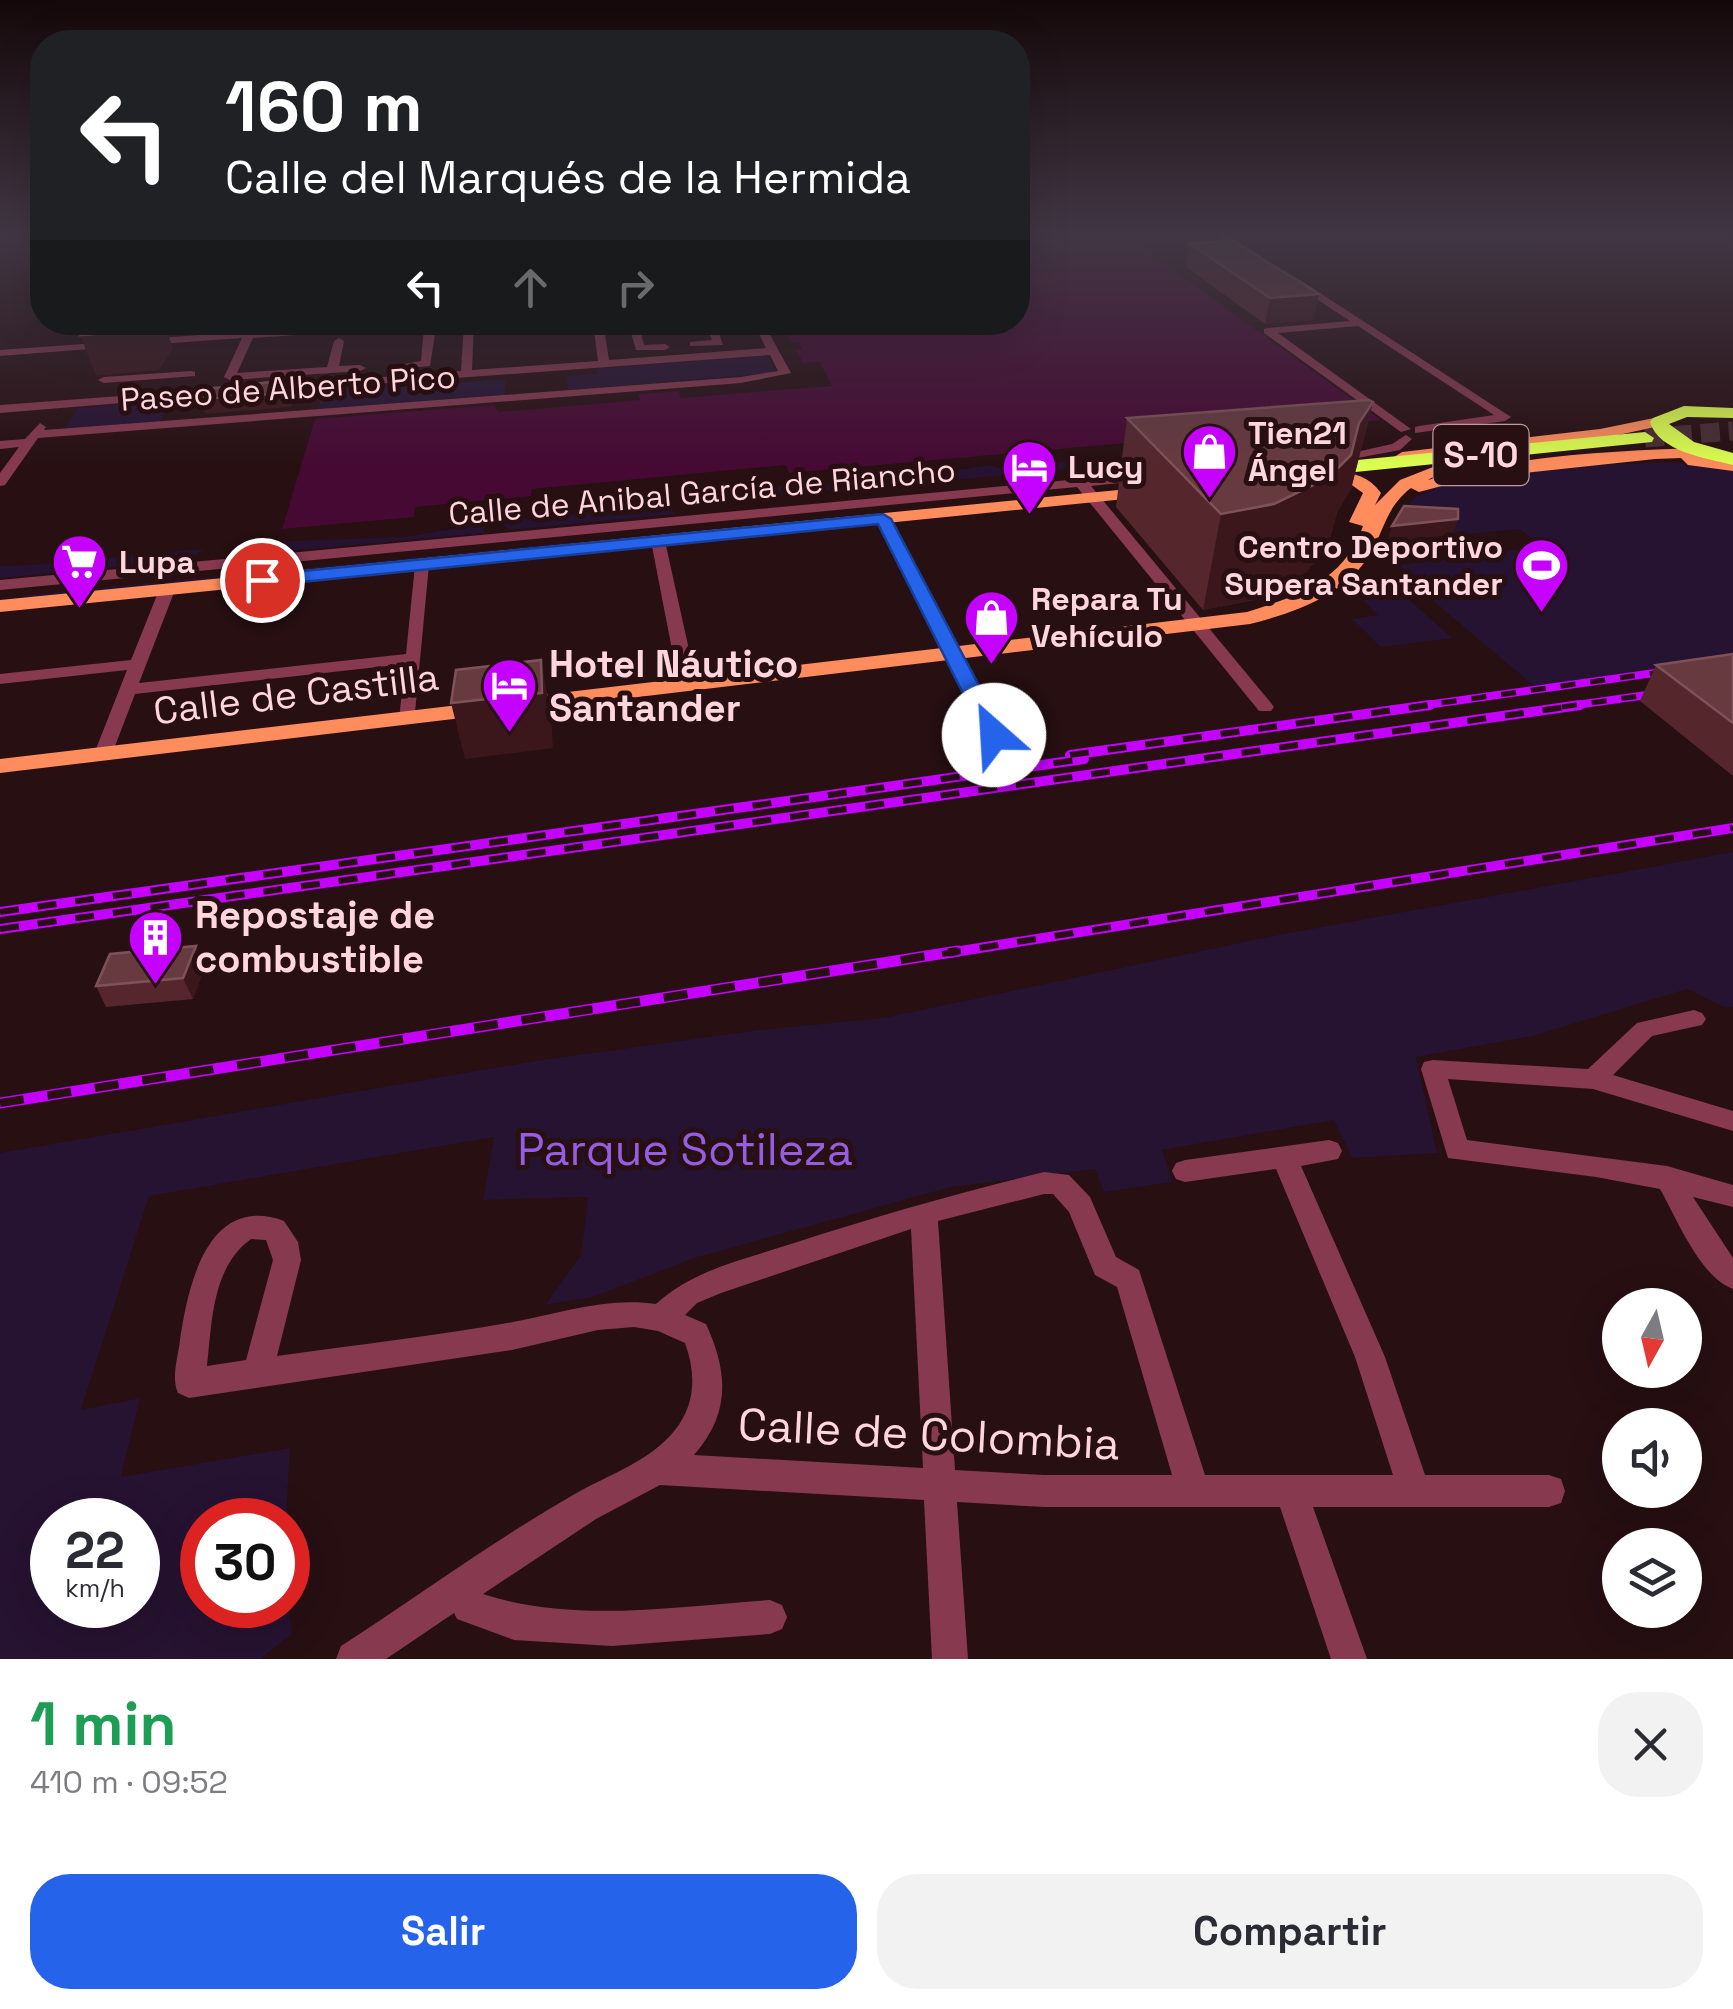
<!DOCTYPE html>
<html lang="es">
<meta charset="utf-8">
<style>
body{margin:0;font-family:"Space Grotesk",sans-serif;background:#f2f2f3;color:#2b2b33;height:100vh;display:flex;flex-direction:column;font-size:38px;white-space:nowrap}
*{box-sizing:border-box;margin:0}
p{font-size:32px;color:#7c7c81}
.icon{flex:none;width:55px;height:55px;fill:none;stroke:currentColor;stroke-width:2;stroke-linecap:round;stroke-linejoin:round}
.map{position:relative;height:1659px;overflow:hidden}
.details{display:flex;flex-direction:column;background:#fff;flex:1}
.details>*{flex:none}
.banner{position:absolute;left:30px;top:30px;width:1000px;height:305px;border-radius:40px;box-shadow:0 10px 40px #0002;background:#202124;color:#fff;overflow:hidden}
.needle{width:65px;rotate:188deg}
.tools{position:absolute;left:1602px;top:1288px;display:grid;gap:20px}
.tools a{display:grid;place-items:center;width:100px;height:100px;border-radius:50%;background:#fff;box-shadow:0 10px 40px #0002;font-size:50px}
.speed{position:absolute;left:30px;top:1498px;display:flex;gap:20px;font-size:50px;font-weight:700;text-align:center}
.speed>*{display:grid;place-content:center;width:130px;height:130px;border-radius:50%;background:#fff;box-shadow:0 10px 40px #0002;line-height:1}
.speed small{font-size:25px;font-weight:400}
.speed .limit{border:15px solid #d22;background:#fff;color:#111}
.pin{position:absolute;display:grid;place-items:center;width:85px;height:85px;color:#fff;margin:-42px;border:5px solid #fff;border-radius:50%;box-shadow:0 2px 10px #0007}
.me{position:absolute;width:110px;margin:-55px;rotate:334deg;stroke-linejoin:round;filter:drop-shadow(0 0 8px #0008)}
.turn{display:flex;align-items:center;gap:35px;height:210px;padding:0 30px;font-size:45px}
.turn .icon{width:130px;height:130px;stroke-width:2.5}
.turn b{display:block;font-size:70px;line-height:85px}
.lanes{display:flex;align-items:center;height:95px;padding:0 30px;background:#0003;justify-content:center;gap:50px;direction:ltr}
.lanes .off{opacity:.35}
.round{display:grid;place-items:center;flex:none;width:105px;height:105px;border-radius:40px;background:#f2f2f3}
.overview{display:flex;align-items:center;justify-content:space-between;height:170px;padding:0 30px}
h1{font-size:60px;font-weight:800;line-height:75px;color:#1e9e55}
.button{display:flex;gap:20px;margin-top:auto;padding:20px 30px}
.button a{flex:1;height:115px;border-radius:40px;background:#2563eb;color:#fff;font-size:40px;font-weight:800;line-height:115px;text-align:center}
.button a+a{background:#f2f2f3;color:#2b2b33}
.map>svg:first-child{display:block}
</style>
<div class="map">
<svg width="1733" height="1659" viewBox="0 0 1733 1659">
<rect width="100%" height="100%" fill="#270f12"/>
<g fill="#261231" fill-rule="evenodd">
<path d="M761,356L770,358L774,373L568,390L567,376L597,374V369Z"/>
<path d="M505,379V395L317,410L322,393Z"/>
<path d="M170,401L159,423L63,431L78,408Z"/>
<path d="M1070,461L1082,468L920,483L911,478L988,465L1009,470Z"/>
<path d="M1670,462L1733,470V657L1534,686L1400,573L1403,569L1399,565L1542,546L1520,529L1437,537L1421,523L1403,516C1406,509 1409,502 1416,497C1461,465 1612,465 1670,462Z"/>
<path d="M881,477L900,484L706,503L718,489C772,484 828,489 881,477Z"/>
<path d="M669,506L676,514L510,530L498,522Z"/>
<path d="M481,524L485,533L221,557L287,541L405,537Z"/>
<path d="M573,542L574,544L26,598L28,595Z"/>
<path d="M205,549L185,561L0,578V566C70,564 136,554 205,549Z"/>
<path d="M1404,595L1452,638L1381,647L1352,619L1378,615L1363,600Z"/>
<path d="M1733,852V1007H1724L1687,989L1533,1036L1416,1057L1437,1153L1352,1158L1334,1120L1162,1150L1172,1182L1104,1192L1095,1169L951,1187L694,1258L593,1297L545,1305L581,1255L588,1197L483,1200L494,1137L149,1196L81,1410L140,1398L121,1477L290,1448L286,1520H202V1605L288,1604L292,1634L260,1659H0V1153L535,1061L759,1030L883,1018L1278,935ZM52,1520H138V1605H52Z"/>
</g>
<path fill="#460933" d="M1018,236H1126L1381,420L789,473L786,465L532,489L531,496L415,507L414,517L282,529L315,419L494,405L498,412L640,400L638,394L679,391L680,398L832,386L820,362L803,363L796,350L802,349L798,342L792,343L780,323L1018,322Z"/>
<g fill="none" stroke-linecap="round" stroke-linejoin="round">
<path stroke="#472d31" stroke-width="19" stroke-dasharray="19 9" stroke-linecap="butt" d="M1645,438L1733,431"/>
<g fill="#87394f" fill-rule="evenodd">
<path d="M1218,236H1227L1256,254L1248,256Z"/>
<path d="M1294,280H1300L1511,417L1505,421L1415,433V427L1419,426L1494,415L1358,326L1278,333L1411,429L1401,432L1264,333V329L1268,328L1350,321L1294,284Z"/>
<path d="M380,322H437L430,366L399,369L393,366L421,361L424,326L253,338L237,373L327,367L334,341L339,338L344,341L339,366L360,365L366,368L360,371L230,380L224,377L242,338L145,345L140,342L145,339Z"/>
<path d="M464,322H474L472,370L598,361L593,322H603L609,360L766,348L753,322H763L791,373L741,383L38,438L5,485L0,486V473L19,447L0,449V441L25,439L40,423L46,427L44,430L741,377L778,371L770,355L266,392L260,389L266,386L461,371Z"/>
<path d="M628,322H638L644,345L665,344L670,347L665,350H636Z"/>
<path d="M705,322H715L723,345L690,346V342L712,340Z"/>
<path d="M111,342L116,345L115,347L0,356V350Z"/>
<path d="M191,371L195,372V376L104,383L98,380L104,377Z"/>
<path d="M227,388L233,392L231,394L0,413V405Z"/>
<path d="M1406,435L1412,439L1400,450L1336,462L1330,458L1392,444Z"/>
<path d="M1143,473L1148,474V480L1091,486L1271,703L1274,707L1271,711H1259L1077,487L0,590V580Z"/>
<path d="M883,515L890,519L1003,735L1000,739L994,740L985,735L876,519Z"/>
<path d="M658,537L665,541L697,686L688,691L679,686L651,541Z"/>
<path d="M422,561L429,565L414,723H402L399,719L405,664L135,694L112,754L103,760L94,754L127,670L0,684V674L131,660L159,590L167,585L175,590L139,683L406,654L415,565Z"/>
<path d="M1694,1010L1702,1013L1706,1019L1702,1025L1652,1036L1613,1075L1733,1111V1131L1593,1089L1448,1079L1467,1140L1667,1166L1733,1185V1207L1693,1197L1733,1258V1289C1700,1277 1677,1219 1660,1189L1596,1177L1448,1158L1421,1069L1424,1062L1433,1060L1588,1069L1637,1023Z"/>
<path d="M1329,1140L1338,1143L1342,1151L1338,1159L1301,1166L1385,1357L1425,1475H1549L1561,1479L1565,1491L1561,1503L1549,1507H1313L1367,1659H1331L1280,1507H1044L957,1502L968,1659H932L924,1500L660,1485L596,1519L483,1594C573,1624 677,1606 770,1600L782,1605L787,1617L782,1629L770,1634L612,1646L514,1640L457,1619L454,1613L386,1659H336L341,1646C418,1596 493,1541 573,1495C609,1474 648,1463 675,1430C696,1404 696,1373 685,1343L658,1331L634,1327L598,1330L512,1350L189,1398L178,1393C171,1377 178,1358 180,1340C188,1285 208,1193 284,1221L298,1242L301,1260L277,1356C356,1345 435,1336 513,1322C561,1313 607,1297 656,1304C694,1269 746,1259 794,1243C877,1216 959,1193 1044,1172L1069,1175L1090,1197L1116,1257L1139,1270L1205,1475H1393L1355,1357L1276,1169L1185,1182L1176,1179L1172,1171L1176,1163L1185,1160ZM1044,1194H1053L1069,1212L1095,1275L1117,1287L1172,1475H1044L955,1470L938,1221ZM911,1229L923,1468L694,1455C731,1413 728,1372 706,1324L685,1315L697,1303L721,1293ZM251,1239L266,1240L273,1260L246,1360L207,1366C212,1322 212,1267 251,1239Z"/>
</g>
<g fill="#ff8c5c" fill-rule="evenodd">
<path d="M1659,417L1667,422L1664,425L1600,439L1402,462L1394,457L1402,452L1600,429Z"/>
<path d="M1707,448L1715,453L1707,458L1733,461V471L1688,465L1681,458L1655,459L1468,479L1419,492L1411,488C1386,507 1385,529 1370,554C1346,595 1294,613 1250,624L0,773V759L1247,612C1298,596 1345,580 1363,526L1349,522L1363,493L1349,483H1314V475C1340,470 1364,470 1381,493L1375,505L1400,480L1433,467L1441,472L1428,480C1514,456 1617,450 1707,448Z"/>
<path d="M1149,487L1157,492L1155,496L0,612V600Z"/>
</g>
<g fill="#ddff50" fill-rule="evenodd">
<path d="M1684,406L1733,408V418L1687,417L1669,424L1694,442L1733,453V465C1706,458 1659,452 1650,422L1653,418Z"/>
<path d="M1645,432L1654,438L1652,442L1316,476L1306,470L1316,464Z"/>
</g>
<defs>
<g id="rail-far2">
<path d="M1412,707L1733,662"/>
<path d="M1562,707L1668,692"/>
</g>
<g id="rail-far1">
<path d="M1070,755L1430,705"/>
<path d="M0,912L1084,759"/>
<path d="M0,929L1580,705"/>
<path d="M942,954L1733,828"/>
</g>
<path id="rail" d="M0,1103L958,951"/>
</defs>
<use href="#rail-far2" stroke="#c501ff" stroke-width="8"/>
<use href="#rail-far1" stroke="#c501ff" stroke-width="10"/>
<use href="#rail" stroke="#c501ff" stroke-width="11"/>
<use href="#rail-far2" stroke="#270f12" stroke-width="5" stroke-dasharray="15" stroke-linecap="butt"/>
<use href="#rail-far1" stroke="#270f12" stroke-width="6" stroke-dasharray="19" stroke-linecap="butt"/>
<use href="#rail" stroke="#270f12" stroke-width="8" stroke-dasharray="24" stroke-linecap="butt"/>
</g>
<g fill="#55272d">
<path d="M1189,243L1319,294L1313,320L1265,324L1186,267Z"/>
<path d="M1373,402L1351,489L1337,512L1328,547L1306,572L1254,600L1203,610L1116,507L1127,418Z"/>
<path d="M1733,654V776L1640,701L1656,665Z"/>
<path d="M196,946L205,966L193,999L106,1007L96,986Z"/>
</g>
<g fill="#3b161a">
<path d="M1319,294L1313,320L1265,324L1270,298Z"/>
<path d="M75,322H164L173,348L159,370L96,376Z"/>
<path d="M291,380L295,395L291,407L205,414L200,399Z"/>
<path d="M1373,402L1351,489L1337,512L1328,547L1306,572L1254,600L1203,610L1221,514L1359,423Z"/>
<path d="M1458,519L1453,535L1387,542L1392,526Z"/>
<path d="M541,660L551,714L553,748L465,759L451,703Z"/>
<path d="M196,946L205,966L193,999L183,978Z"/>
</g>
<g fill="#673a40" stroke="#7f5259" stroke-width="2.5">
<path d="M1234,241L1319,294L1270,298L1189,243Z"/>
<path d="M90,322H150L145,330L81,335Z"/>
<path d="M291,380L287,393L200,399L205,389Z"/>
<path d="M1369,400L1373,402L1359,423L1351,455L1328,478L1274,504L1221,514L1127,418Z"/>
<path d="M1404,506L1458,509V519L1392,526Z"/>
<path d="M1733,654V723L1656,665Z"/>
<path d="M541,660L542,693L451,703L456,670Z"/>
<path d="M196,946L183,978L96,986L110,954Z"/>
</g>
<linearGradient id="sky" x2="0" y2="1"><stop stop-color="#15080a"/><stop offset="0.5" stop-color="#413744"/><stop offset="1" stop-color="#413744" stop-opacity="0"/></linearGradient>
<rect width="1733" height="468" fill="url(#sky)"/>
<path fill="#2563eb" stroke="#184099" stroke-width="2.5" d="M883,514L891,519L1005,735L1002,739L994,741L984,735L878,524L262,586L253,580L262,575Z"/>
<defs>
<symbol id="shop-pin" viewBox="-11 -11 22 30"><path d="M0 17L-7.5 6A9.5 9.5 0 1 1 7.5 6Z" fill="#c501ff" stroke="#270f12"/><path d="M-5-2.5h2.3a2.7 3.5 0 0 1 5.4 0H5L5.5 6h-11ZM-1.5-2.5h3a1.5 2.3 0 0 0-3 0Z" fill="#fff"/></symbol>
<symbol id="hotel-pin" viewBox="-11 -11 22 30"><path d="M0 17L-7.5 6A9.5 9.5 0 1 1 7.5 6Z" fill="#c501ff" stroke="#270f12"/><path d="M-6-4.5h1.5V1H6V5H4.5V3h-9V5H-6ZM-4 0a1.8 1.8 0 1 1 3.6 0ZM.5 0V-2.5h3Q6-2.5 6 0Z" fill="#fff"/></symbol>
<symbol id="supermarket-pin" viewBox="-11 -11 22 30"><path d="M0 17L-7.5 6A9.5 9.5 0 1 1 7.5 6Z" fill="#c501ff" stroke="#270f12"/><path d="M-6-5.5h2.5l.6 2H6L4.5 2H-2.5L-4.4-4H-6ZM-1.5 3.2a1.3 1.3 0 1 0 .1 0ZM3 3.2a1.3 1.3 0 1 0 .1 0Z" fill="#fff"/></symbol>
<symbol id="stadium-pin" viewBox="-11 -11 22 30"><path d="M0 17L-7.5 6A9.5 9.5 0 1 1 7.5 6Z" fill="#c501ff" stroke="#270f12"/><path d="M0-5a6.5 5 0 1 0 0 10a6.5 5 0 1 0 0-10ZM-3.5-1.8h7v3.6h-7Z" fill="#fff"/></symbol>
<symbol id="building-pin" viewBox="-11 -11 22 30"><path d="M0 17L-7.5 6A9.5 9.5 0 1 1 7.5 6Z" fill="#c501ff" stroke="#270f12"/><path d="M-4-6H4V6H1V3H-1V6H-4ZM-2.5-4.3h1.7v1.8h-1.7ZM.8-4.3h1.7v1.8H.8ZM-2.5-1h1.7V.8h-1.7ZM.8-1h1.7V.8H.8Z" fill="#fff"/></symbol>
</defs>
<g fill-rule="evenodd">
<use href="#shop-pin" x="1178" y="420" width="63" height="86"/>
<use href="#hotel-pin" x="998" y="436" width="63" height="86"/>
<use href="#supermarket-pin" x="48" y="530" width="63" height="86"/>
<use href="#stadium-pin" x="1510" y="534" width="63" height="86"/>
<use href="#shop-pin" x="960" y="586" width="63" height="86"/>
<use href="#hotel-pin" x="478" y="654" width="63" height="86"/>
<use href="#building-pin" x="124" y="906" width="63" height="86"/>
</g>
<g text-anchor="middle" dominant-baseline="central" stroke-width="10" stroke-linejoin="round" paint-order="stroke">
<g font-size="32" fill="#ffd5de" stroke="#270f12">
<text transform="translate(288 388) rotate(-4)">Paseo de Alberto Pico</text>
<text transform="translate(702 492) rotate(-5)">Calle de Anibal García de Riancho</text>
</g>
<g font-size="32" font-weight="bold" fill="#ffd5de" stroke="#270f12" text-anchor="start">
<text x="1248" y="433">Tien21<tspan x="1248" dy="37">Ángel</tspan></text>
<text x="1068" y="467">Lucy</text>
<text x="1503" y="547" text-anchor="end">Centro Deportivo<tspan x="1503" dy="37">Supera Santander</tspan></text>
<text x="119" y="562">Lupa</text>
<text x="1031" y="599">Repara Tu<tspan x="1031" dy="37">Vehículo</tspan></text>
</g>
<rect fill="#270f12" stroke="#be9aa1" stroke-width="2.5" x="1433.5" y="425" width="95" height="60" rx="8"/>
<g font-size="35" font-weight="bold" fill="#ffd5de">
<text x="1481" y="455">S-10</text>
</g>
<g font-size="38" font-weight="bold" fill="#ffd5de" stroke="#270f12" text-anchor="start">
<text x="549" y="664">Hotel Náutico<tspan x="549" dy="44">Santander</tspan></text>
<text x="195" y="915">Repostaje de<tspan x="195" dy="44">combustible</tspan></text>
</g>
<g font-size="38" fill="#ffd5de" stroke="#270f12">
<text transform="translate(296 694) rotate(-7)">Calle de Castilla</text>
</g>
<g font-size="45" fill="#955de3" stroke="#270f12">
<text x="685" y="1149">Parque Sotileza</text>
</g>
<g font-size="45" fill="#ffd5de" stroke="#270f12">
<text transform="translate(929 1434) rotate(3)">Calle de Colombia</text>
</g>
</g>
</svg>
<div class="tools">
<a><svg class="needle" viewBox="-14 -14 28 28"><path d="M0-13l5 13h-10z" fill="#e53935"/><path d="M0 13l5-13h-10z" fill="#7c7c81"/></svg></a>
<a><svg class="icon" aria-label="sound" viewBox="0 0 24 24"><path d="M4 9h4l5-4v14l-5-4H4zM17 9q2 3 0 6"/></svg></a>
<a><svg class="icon" aria-label="layers" viewBox="0 0 24 24"><path d="M12 4l9 5-9 5-9-5zM3 14l9 5 9-5"/></svg></a>
</div>
<div class="speed"><div>22<small>km/h</small></div><div class="limit">30</div></div>
<div class="pin" style="left:262px;top:580px;background:#d93025"><svg class="icon" aria-label="arrive" viewBox="0 0 24 24"><path d="M6 21V4h12l-3 4 3 4H6"/></svg></div>
<svg class="me" style="left:994px;top:735px" viewBox="-20 -20 40 40"><circle r="19" fill="#fff"/><path d="M0-13L10 11 0 6-10 11z" fill="#2563eb"/></svg>
<div class="banner">
<div class="turn"><svg class="icon" aria-label="left" viewBox="0 0 24 24"><path d="M17 20v-9H6M10 6l-5 5 5 5"/></svg><div><b>160 m</b>Calle del Marqués de la Hermida</div></div>
<div class="lanes"><svg class="icon" aria-label="left" viewBox="0 0 24 24"><path d="M17 20v-9H6M10 6l-5 5 5 5"/></svg><svg class="icon off" aria-label="ahead" viewBox="0 0 24 24"><path d="M12 20V5M6 11l6-6 6 6"/></svg><svg class="icon off" aria-label="right" viewBox="0 0 24 24"><path d="M7 20v-9h11M14 6l5 5-5 5"/></svg></div>
</div>
</div>
<section class="details">
<div class="overview"><div><h1>1 min</h1><p>410 m · 09:52</p></div><a class="round"><svg class="icon" aria-label="close" viewBox="0 0 24 24"><path d="M6 6l12 12M18 6L6 18"/></svg></a></div>
<div class="button"><a>Salir</a><a>Compartir</a></div>
</section>
